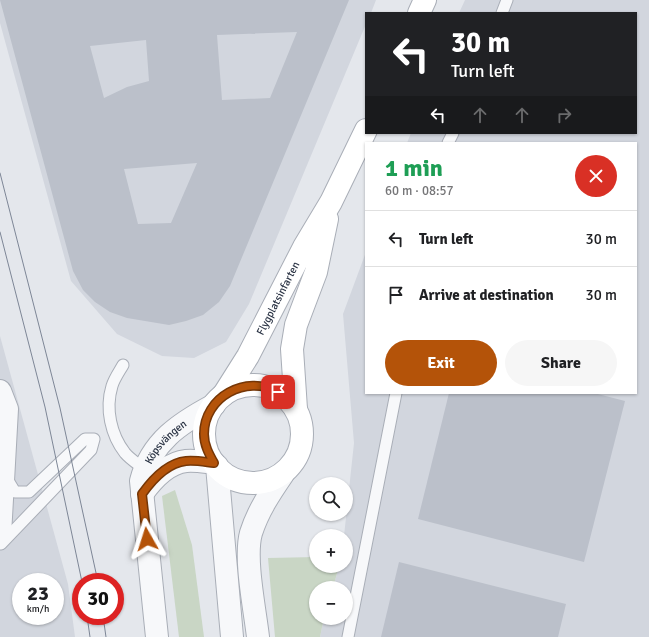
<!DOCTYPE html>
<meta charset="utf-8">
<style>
body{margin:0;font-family:Signika,sans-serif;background:#f6f6f6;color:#202124;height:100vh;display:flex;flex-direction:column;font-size:15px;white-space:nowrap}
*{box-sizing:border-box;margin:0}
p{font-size:13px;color:#757577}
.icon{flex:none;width:22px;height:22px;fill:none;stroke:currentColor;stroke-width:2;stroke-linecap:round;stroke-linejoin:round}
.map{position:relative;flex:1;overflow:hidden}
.drawer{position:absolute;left:365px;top:142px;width:272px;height:252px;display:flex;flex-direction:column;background:#fff;border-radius:0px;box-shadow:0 1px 3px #0004}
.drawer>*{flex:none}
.top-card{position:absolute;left:365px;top:12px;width:272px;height:122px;border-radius:0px;box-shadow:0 1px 3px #0004;background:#202124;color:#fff;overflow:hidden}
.tools{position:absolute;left:309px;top:477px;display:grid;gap:8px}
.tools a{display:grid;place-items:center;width:44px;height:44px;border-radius:50%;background:#fff;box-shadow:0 1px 3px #0004;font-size:20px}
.speed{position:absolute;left:12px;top:573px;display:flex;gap:8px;font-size:20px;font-weight:700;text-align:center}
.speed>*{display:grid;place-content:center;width:52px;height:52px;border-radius:50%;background:#fff;box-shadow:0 1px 3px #0004;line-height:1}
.speed small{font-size:10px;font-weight:400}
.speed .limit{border:6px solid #d22;background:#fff;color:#111}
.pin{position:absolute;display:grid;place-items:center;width:34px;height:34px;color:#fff;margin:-17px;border-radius:8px;box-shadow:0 2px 6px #0006}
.me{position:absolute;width:44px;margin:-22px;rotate:354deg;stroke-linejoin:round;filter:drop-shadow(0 0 3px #0008)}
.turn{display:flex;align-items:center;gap:14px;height:84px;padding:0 20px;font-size:18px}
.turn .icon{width:52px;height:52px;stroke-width:2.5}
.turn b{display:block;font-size:28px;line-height:34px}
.lanes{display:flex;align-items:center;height:38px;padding:0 20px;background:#0003;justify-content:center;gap:20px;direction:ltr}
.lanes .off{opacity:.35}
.round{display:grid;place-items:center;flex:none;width:42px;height:42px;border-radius:21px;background:#f6f6f6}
.overview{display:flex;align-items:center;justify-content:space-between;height:68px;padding:0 20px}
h1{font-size:24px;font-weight:800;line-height:30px;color:#1e9e55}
.cta{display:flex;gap:8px;margin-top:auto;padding:8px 20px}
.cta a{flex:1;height:46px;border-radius:24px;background:#b45309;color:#fff;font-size:16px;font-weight:800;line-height:46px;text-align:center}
.cta a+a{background:#f6f6f6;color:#202124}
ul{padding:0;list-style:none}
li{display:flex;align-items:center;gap:12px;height:56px;padding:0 20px;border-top:1px solid #e0e0e0}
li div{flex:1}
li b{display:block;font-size:15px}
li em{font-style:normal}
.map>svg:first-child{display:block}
</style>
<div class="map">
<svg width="649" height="637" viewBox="0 0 649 637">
<rect width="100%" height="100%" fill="#e4e7ec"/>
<g fill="#d2d6de" fill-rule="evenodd">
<path d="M0,0H376L371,13H366V24L249,304L226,342L194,358L162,356L117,334L71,281L0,23Z"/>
<path d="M465,0H649V637H320L324,618H346V588H333L339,566H346V536H344L354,443L343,314L366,252V393H636V143H407L411,133H636V13H459Z"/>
<path d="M0,336L68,584L75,637H0ZM21,582H55V616H21Z"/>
</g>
<g fill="#c9d6c5">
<path d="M175,490L192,545L204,637H179L162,496Z"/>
<path d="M316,557V566H339L333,588H316V618H324L320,637H275L268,558Z"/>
</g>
<g fill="#bbc0ca" fill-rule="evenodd">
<path d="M0,0H349L230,286L219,302L203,315L186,321L169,325L127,318L110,312L95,302L83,290L73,271ZM297,32L270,98L222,100L217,35ZM146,40L149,81L127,87L104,98L90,46ZM197,163L171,223L138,224L124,169Z"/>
<path d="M449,393H594L625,401L584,562L418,519Z"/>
<path d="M399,562L566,604L558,637H381Z"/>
</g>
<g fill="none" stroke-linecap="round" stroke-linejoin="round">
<defs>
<g id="lane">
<path d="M502,13L507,0"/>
<path d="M448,143L453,133"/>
<path d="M123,365C119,372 114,379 112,386C105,409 111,435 125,453C130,459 138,464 144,469"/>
<path d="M1,544L91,450L94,439H85L29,492H15L6,477"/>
<path d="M348,637L396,393"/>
</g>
<g id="street">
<path d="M0,391L7,409L0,535"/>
<path d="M217,466L232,637"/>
<path d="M142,494C152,480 167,463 186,461C195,460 205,462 214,463"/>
<path id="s1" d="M157,637L141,481C151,442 180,423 214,405"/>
<path d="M258,637C255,610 244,558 251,533C258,511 270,493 283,474"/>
</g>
<g id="secondary">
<path d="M419,13L425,0"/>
<circle cx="253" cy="434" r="49"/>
<path id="s2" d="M224,394L248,356L304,247L331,202L366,130"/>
<path d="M296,409L292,349L296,325L316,272L327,219"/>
</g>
</defs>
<use href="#lane" stroke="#a9aeb7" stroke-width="13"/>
<use href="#street" stroke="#a9aeb7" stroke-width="24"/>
<use href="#secondary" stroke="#a9aeb7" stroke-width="24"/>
<use href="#lane" stroke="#f7f8fa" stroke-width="11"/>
<use href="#street" stroke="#f7f8fa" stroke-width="22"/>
<use href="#secondary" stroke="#fff" stroke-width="22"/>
<g stroke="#7d8696" stroke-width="1">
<path d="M0,173L60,408L98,582"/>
<path d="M0,232L45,407L82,582"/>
<path d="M87,616L90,637"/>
<path d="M103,616L106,637"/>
</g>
</g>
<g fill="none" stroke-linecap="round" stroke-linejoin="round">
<defs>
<path id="route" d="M147,539L142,494C152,480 167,463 186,461C195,460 205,462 214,463C209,454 204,445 204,434C204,397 246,374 278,392"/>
</defs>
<use href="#route" stroke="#753606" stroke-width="10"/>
<use href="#route" stroke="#b45309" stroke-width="7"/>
</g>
<g text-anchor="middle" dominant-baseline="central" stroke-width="3" stroke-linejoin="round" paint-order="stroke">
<g font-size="11" fill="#2b3445" stroke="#f4f6f9">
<text stroke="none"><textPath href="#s2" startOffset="110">Flygplatsinfarten</textPath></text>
<text stroke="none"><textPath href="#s1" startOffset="204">Köpsvängen</textPath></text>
</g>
</g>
</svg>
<div class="tools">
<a><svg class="icon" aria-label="search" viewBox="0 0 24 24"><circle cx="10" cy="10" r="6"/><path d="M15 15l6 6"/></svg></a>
<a>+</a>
<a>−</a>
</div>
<div class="speed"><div>23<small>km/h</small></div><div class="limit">30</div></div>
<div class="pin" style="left:278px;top:392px;background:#d93025"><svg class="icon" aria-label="arrive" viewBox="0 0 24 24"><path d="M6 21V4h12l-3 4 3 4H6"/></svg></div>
<svg class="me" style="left:147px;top:539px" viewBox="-20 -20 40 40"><path d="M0-17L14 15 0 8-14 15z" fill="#b45309" stroke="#fff" stroke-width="4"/></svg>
<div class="top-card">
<div class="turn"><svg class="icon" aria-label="left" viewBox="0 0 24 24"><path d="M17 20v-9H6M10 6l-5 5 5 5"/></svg><div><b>30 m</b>Turn left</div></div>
<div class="lanes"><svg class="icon" aria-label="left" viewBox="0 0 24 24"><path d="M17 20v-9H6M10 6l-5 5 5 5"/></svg><svg class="icon off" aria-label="ahead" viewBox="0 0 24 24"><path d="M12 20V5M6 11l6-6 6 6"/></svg><svg class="icon off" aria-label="ahead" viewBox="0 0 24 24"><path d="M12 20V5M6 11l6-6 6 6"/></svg><svg class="icon off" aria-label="right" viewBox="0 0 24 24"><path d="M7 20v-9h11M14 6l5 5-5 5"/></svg></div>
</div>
<section class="drawer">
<div class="overview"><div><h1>1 min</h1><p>60 m · 08:57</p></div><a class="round" style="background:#d93025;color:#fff"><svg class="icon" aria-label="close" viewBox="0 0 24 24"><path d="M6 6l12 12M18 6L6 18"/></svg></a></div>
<ul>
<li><svg class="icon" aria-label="left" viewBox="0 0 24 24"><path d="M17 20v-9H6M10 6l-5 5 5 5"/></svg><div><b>Turn left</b></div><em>30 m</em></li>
<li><svg class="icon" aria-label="arrive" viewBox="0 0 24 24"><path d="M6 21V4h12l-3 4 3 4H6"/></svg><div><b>Arrive at destination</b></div><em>30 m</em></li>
</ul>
<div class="cta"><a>Exit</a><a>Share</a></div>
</section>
</div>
